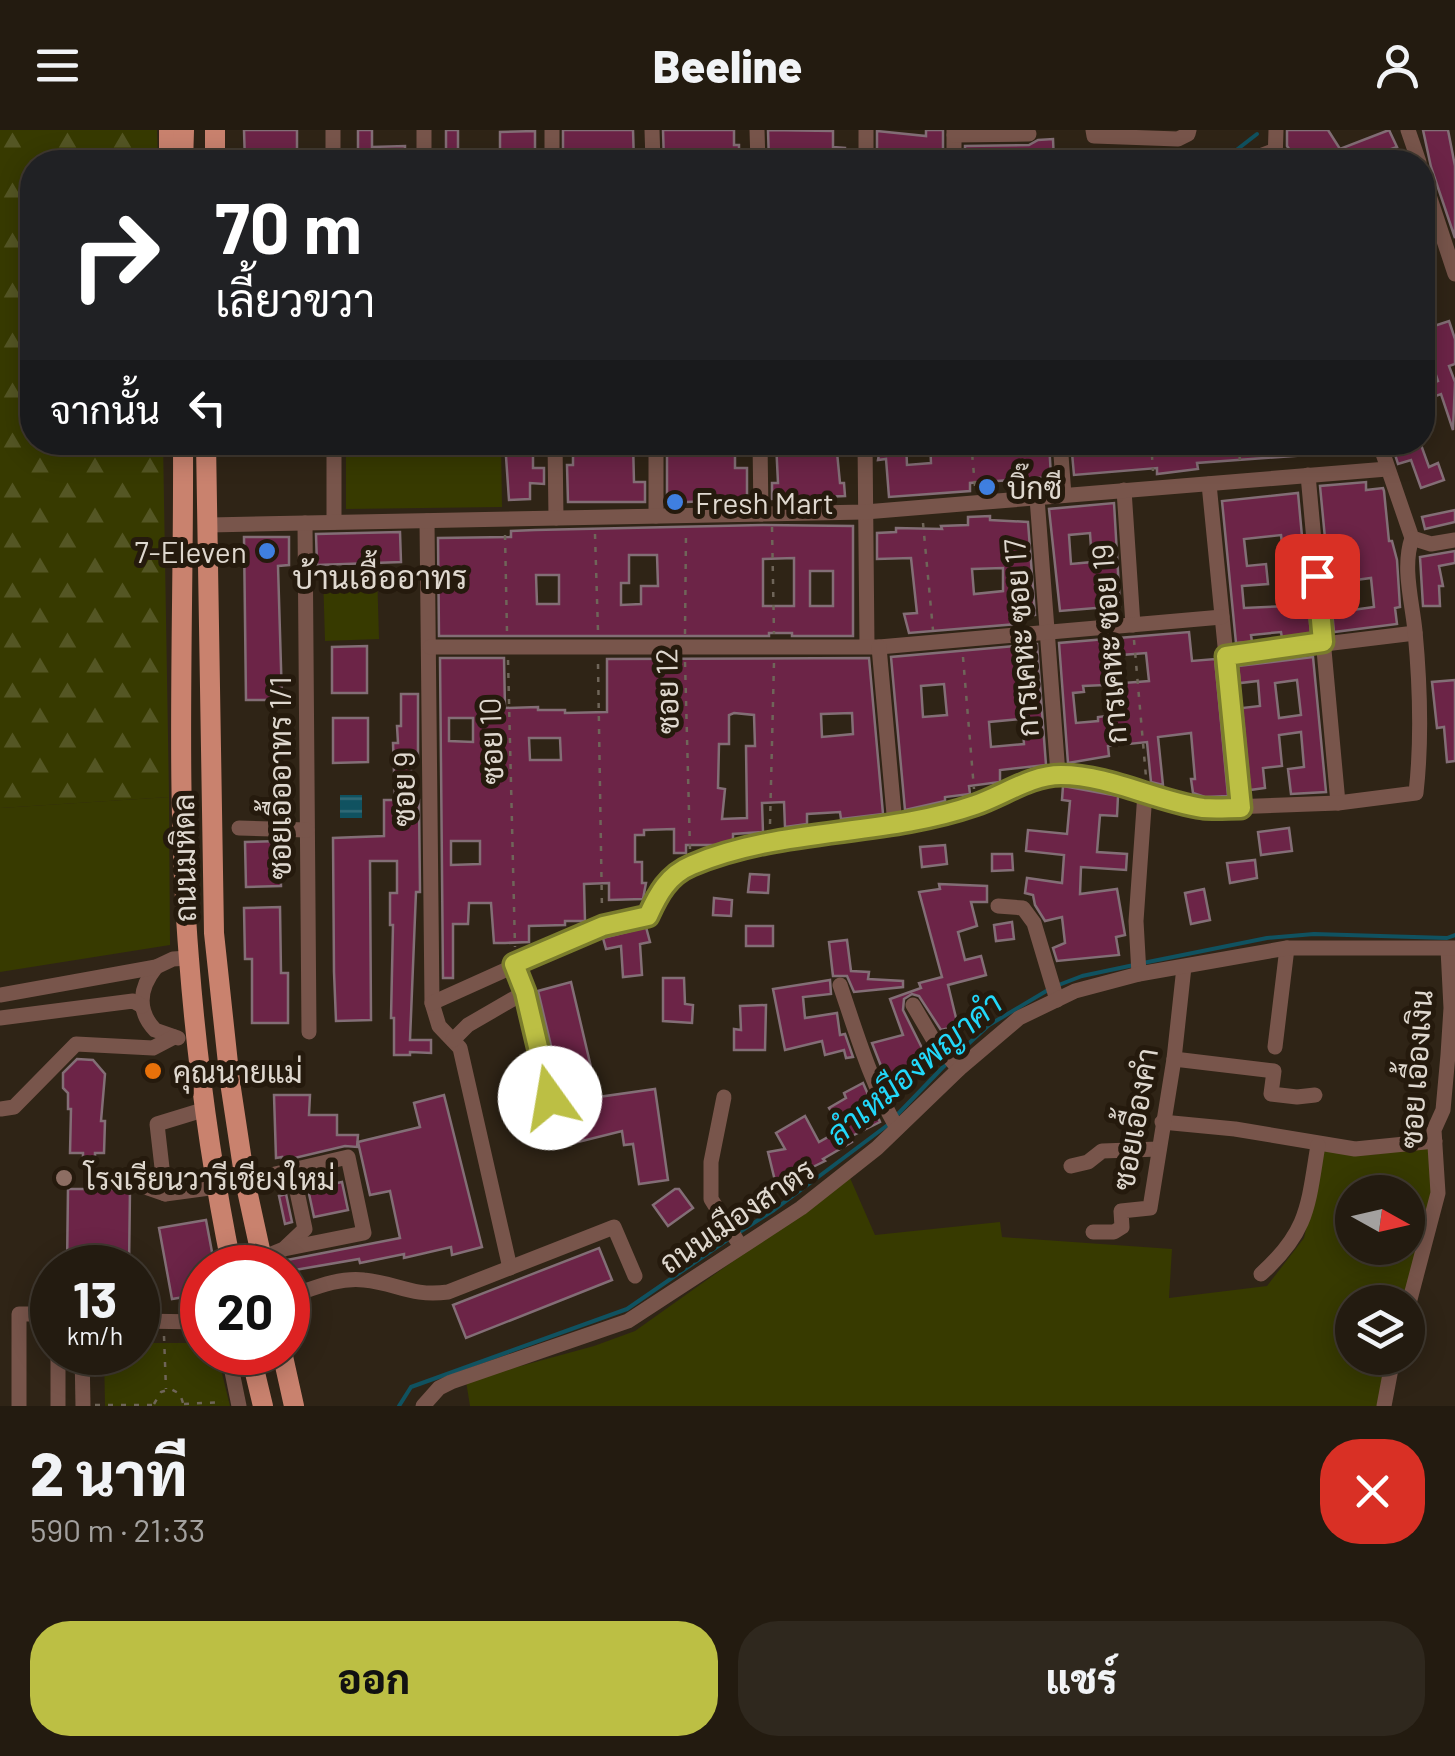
<!DOCTYPE html>
<html lang="th">
<meta charset="utf-8">
<style>
body{margin:0;font-family:Barlow,Sarabun,sans-serif;background:#2f281e;color:#f1f3f6;height:100vh;display:flex;flex-direction:column;font-size:38px;white-space:nowrap}
*{box-sizing:border-box;margin:0}
p{font-size:32px;color:#a3a19f}
.icon{flex:none;width:55px;height:55px;fill:none;stroke:currentColor;stroke-width:2;stroke-linecap:round;stroke-linejoin:round}
.map{position:relative;height:1276px;overflow:hidden}
.drawer{display:flex;flex-direction:column;background:#231b10;flex:1}
.drawer>*{flex:none}
.top-card{position:absolute;left:20px;top:20px;width:1415px;height:305px;border-radius:40px;box-shadow:0 5px 25px #0003,0 0 0 2px #403930;background:#202124;color:#fff;overflow:hidden}
.needle{width:65px;rotate:98deg}
.buttons{position:absolute;left:1335px;top:1045px;display:grid;gap:20px}
.buttons a{display:grid;place-items:center;width:90px;height:90px;border-radius:50%;background:#231b10;box-shadow:0 5px 25px #0003,0 0 0 2px #403930;font-size:50px}
.speed{position:absolute;left:30px;top:1115px;display:flex;gap:20px;font-size:50px;font-weight:700;text-align:center}
.speed>*{display:grid;place-content:center;width:130px;height:130px;border-radius:50%;background:#231b10;box-shadow:0 5px 25px #0003,0 0 0 2px #403930;line-height:1}
.speed small{font-size:25px;font-weight:400}
.speed .limit{border:15px solid #d22;background:#fff;color:#111}
.pin{position:absolute;display:grid;place-items:center;width:85px;height:85px;color:#fff;margin:-42px;border-radius:20px;box-shadow:0 5px 15px #0006}
.me{position:absolute;width:110px;margin:-55px;rotate:347deg;stroke-linejoin:round;filter:drop-shadow(0 0 8px #0008)}
.turn{display:flex;align-items:center;gap:35px;height:210px;padding:0 30px;font-size:45px}
.turn .icon{width:130px;height:130px;stroke-width:2.5}
.turn b{display:block;font-size:70px;line-height:85px}
.then{display:flex;align-items:center;height:95px;padding:0 30px;background:#0003;gap:20px;font-size:38px}
.round{display:grid;place-items:center;flex:none;width:105px;height:105px;border-radius:40px;background:#2f281e}
.summary{display:flex;align-items:center;justify-content:space-between;height:170px;padding:0 30px}
h1{font-size:60px;font-weight:800;line-height:75px}
.action{display:flex;gap:20px;margin-top:auto;padding:20px 30px}
.action a{flex:1;height:115px;border-radius:40px;background:#bcbf44;color:#111;font-size:40px;font-weight:800;line-height:115px;text-align:center}
.action a+a{background:#2f281e;color:#f1f3f6}
header{display:flex;justify-content:space-between;align-items:center;height:130px;padding:0 30px;background:#231b10;font-size:45px;font-weight:800}
.map>svg:first-child{display:block}
</style>
<header><svg class="icon" aria-label="menu" viewBox="0 0 24 24"><path d="M4 6h16M4 12h16M4 18h16"/></svg>Beeline<svg class="icon" aria-label="person" viewBox="0 0 24 24"><circle cx="12" cy="8" r="4"/><path d="M4 21q1-7 8-7t8 7"/></svg></header>
<div class="map">
<svg width="1455" height="1276" viewBox="0 0 1455 1276">
<defs>
<pattern id="forest-firs" width="22" height="20" patternUnits="userSpaceOnUse" patternTransform="scale(2.5)"><rect width="22" height="20" fill="#373a00"/><path d="M5 1l3.5 6h-7zM16 11l3.5 6h-7z" fill="#545624"/></pattern>
<pattern id="water-rules" width="6" height="5" patternUnits="userSpaceOnUse" patternTransform="scale(2.5)"><rect width="6" height="5" fill="#105260"/><path d="M0 2.5h6" fill="none" stroke="#326a76"/></pattern>
</defs>
<rect width="100%" height="100%" fill="#2f2416"/>
<g fill="#373a00" fill-rule="evenodd">
<path d="M346,313H501L502,377L346,379Z"/>
<path d="M377,441L379,509L325,511L323,443Z"/>
<path d="M169,667L170,815L0,842V678Z"/>
<path d="M1430,1017L1434,1064L1403,1172H1352V1228H1387L1378,1276H470L466,1251L594,1216L635,1201L850,1048L875,1105L1000,1092L1002,1107L1172,1119L1169,1168L1267,1156L1304,1108L1323,1021L1370,1025ZM1352,1062H1408V1118H1352Z"/>
<path d="M138,1213H202V1222L217,1223L230,1276H105L104,1223L138,1222Z"/>
</g>
<path fill="url(#forest-firs)" d="M0,0H157L158,32H32V312L163,313L169,667L0,678Z"/>
<rect fill="url(#water-rules)" x="340" y="665" width="22" height="23"/>
<g fill="none" stroke-linecap="round" stroke-linejoin="round">
<g stroke="#105260" stroke-width="4">
<path d="M1221,32L1257,4"/>
<path d="M1143,833L1267,808L1314,804L1447,808L1455,805"/>
<path d="M1056,856L1082,846L1134,835"/>
<path d="M954,927L989,895L1048,860"/>
<path d="M895,987L947,933"/>
<path d="M738,1103L774,1080L889,994"/>
<path d="M399,1276L411,1257L627,1179L730,1108"/>
</g>
</g>
<g fill="#6c2447" stroke="#836e76" stroke-width="2.5" fill-rule="evenodd">
<path d="M244,0H297V32H245Z"/>
<path d="M358,0H372V17L405,16V32H358Z"/>
<rect x="446" y="0" width="12" height="32"/>
<path d="M563,0H633L634,32H563Z"/>
<path d="M663,0H734V15H739V32H664Z"/>
<path d="M768,0L833,1V17L845,18V31L769,32Z"/>
<path d="M926,0H943V32H877V1L926,6Z"/>
<path d="M1287,0H1328L1340,19L1389,0L1397,17L1354,32H1341L1337,22L1320,32H1298L1287,16Z"/>
<path d="M1423,0H1448L1455,36V108L1431,37Z"/>
<path d="M535,1V31L500,32V2Z"/>
<path d="M1053,9L1054,32H965V16L1029,15L1038,10Z"/>
<path d="M1449,191L1455,209V234L1449,236L1455,252L1453,300L1441,264L1422,271V257L1438,251L1428,221L1422,223V200Z"/>
<path d="M505,312H533V338H544V354L530,353V369L509,370Z"/>
<path d="M573,312H633L634,352H645V372H568L567,335H573Z"/>
<path d="M667,312H735V338H747V369L667,373Z"/>
<path d="M776,312H836L840,353H844L845,366L772,369V353H778Z"/>
<path d="M881,312H906L907,335L931,333L930,312H993L994,324L1019,321L1018,312H1049L1051,347L970,353V361L889,367L886,329L878,330Z"/>
<path d="M1071,312H1362V321L1197,333L1198,339L1157,344V338L1074,345Z"/>
<path d="M1391,312H1420L1429,337L1438,333L1444,350L1421,358L1411,330L1398,334Z"/>
<path d="M1366,352V360L1383,358L1384,361L1389,411H1392L1397,430L1400,477L1395,478L1397,494L1334,502L1320,356ZM1371,448L1374,477L1352,480L1348,451Z"/>
<path d="M1298,363L1311,504L1282,508L1281,502L1251,505L1252,512L1236,513L1222,371ZM1281,405L1283,421L1291,420L1294,452L1286,453L1289,476L1244,478L1242,456L1268,454L1266,434L1247,436L1244,409Z"/>
<path d="M1114,373L1120,476L1060,481L1049,379ZM1090,403L1092,432L1071,434L1069,405Z"/>
<path d="M1455,380V392L1425,399L1422,387Z"/>
<path d="M990,386V390L1028,392L1035,485L1016,488L1017,494L909,503L904,484L917,483L911,428L877,429V403L896,402V398L942,399L941,396L968,395V387ZM1003,438V461L974,464L972,439Z"/>
<path d="M763,395L853,396V506H792V503H769V506H439L438,408L511,407V401L535,400ZM629,425H657L658,456H641V474L621,475V453H629ZM794,428V476H763V429ZM810,441H833V476H810ZM536,445H559V474H537Z"/>
<path d="M400,402L401,432L317,435L316,404Z"/>
<path d="M244,407H289V435L278,436L282,570H246Z"/>
<path d="M1455,421V433L1439,436L1443,456H1439L1440,476H1423L1420,427Z"/>
<path d="M1189,502L1192,531L1215,529L1228,666L1205,667L1193,663L1191,649H1195L1191,603L1158,607L1163,655L1151,652L1147,612L1108,616L1109,626L1068,633L1059,513ZM1146,523L1149,551L1124,553L1122,525ZM1105,555L1107,586L1098,587V591L1076,593L1073,563L1084,562L1083,556Z"/>
<path d="M1037,514L1046,635L1000,640V652L969,656L970,664L945,667V671L905,680L891,527ZM944,554L947,585L923,587L921,556ZM1022,589L1024,614L991,617L989,592Z"/>
<path d="M367,516V563H332V517Z"/>
<path d="M1313,527L1326,662L1291,664L1288,639L1304,637L1301,602L1279,605L1282,636L1263,638L1265,658L1250,660L1242,578L1260,576L1258,551L1240,553L1238,536ZM1297,550L1301,585L1279,588L1275,553Z"/>
<path d="M440,528H504L505,578L538,577V580H565V583L607,582V529L869,528L883,684L841,689L840,682L807,684V694L785,697L784,672L762,673L763,702L733,704V710L718,715H686V723H674V699L644,700V705H635V732H642V753H646L643,769L609,770V753L584,754L585,791H565V795L529,796V812L505,813H494L491,773H469L468,794H453V848H443ZM734,583L754,585L755,616H746L747,688L722,689L725,659L718,658L719,614H729V585ZM852,583L853,604L822,607L821,584ZM449,588H473V612L449,611ZM529,608H560L561,630H530ZM451,711H480V734L451,735Z"/>
<path d="M1455,550V631L1447,632L1444,597L1437,598L1432,552Z"/>
<path d="M401,564H418V627H411V670H419L420,762H416L410,910H431V923L410,922V925H394V888H391L393,795H390V763H397V731H370L371,890L336,891L334,842L333,708L384,706V670H395L393,613H398L397,596H401Z"/>
<path d="M333,588H368V632L333,633Z"/>
<path d="M1063,656L1118,666L1117,686L1100,685L1097,722L1127,724L1126,740L1081,737L1080,764L1117,759L1125,805L1116,807L1119,825L1057,831L1053,818L1065,813L1062,787L1045,791L1035,775L1033,765L1025,763L1027,748L1062,753L1064,725L1026,721L1028,700L1067,704L1070,671L1062,670Z"/>
<path d="M1289,698L1292,721L1261,725L1258,702Z"/>
<path d="M280,711L281,756L246,757L245,712Z"/>
<path d="M945,715L947,734L922,737L920,717Z"/>
<path d="M992,724H1012L1013,740L992,741Z"/>
<path d="M1255,730L1257,748L1230,753L1227,733Z"/>
<path d="M750,744L769,745L768,763L748,762Z"/>
<path d="M939,754L987,756V772H971L977,796L958,802L965,830L981,826L986,845L948,855L958,896L941,900L919,866L912,864L904,869L903,880L928,930L897,943L900,950L888,954L872,913L903,905L890,869L921,858L919,853L942,847L919,762L940,759Z"/>
<path d="M1204,759L1210,790L1191,794L1185,763Z"/>
<path d="M714,768L732,770L731,786L713,785Z"/>
<path d="M280,777L281,843H288V893H252V829H245L244,778Z"/>
<path d="M1012,792L1014,809L996,811L994,795Z"/>
<rect x="746" y="796" width="27" height="20"/>
<path d="M646,797L650,812L640,814L642,845L623,847L621,816L606,819L603,808Z"/>
<path d="M847,810L851,841L869,842L868,849L903,851V857L854,862L847,846H833L829,812Z"/>
<path d="M663,848H684L685,874L693,875L692,893L663,891Z"/>
<path d="M830,850L831,864L803,867L805,888L837,883L840,905L845,904L853,927L846,928L844,920L825,925L822,911L785,920L773,859Z"/>
<path d="M571,852L598,967L655,959L668,1050L639,1054L633,1014L624,1015L622,1001L574,1013L538,861Z"/>
<path d="M766,875L765,920H734V899L741,900L740,876Z"/>
<path d="M77,929L93,930L105,944L101,991H105L104,1023H95V1034L83,1033V1023H70L71,979H68V963L63,958V943Z"/>
<path d="M863,953L880,992L850,1007L852,1012L823,1029L825,1031L776,1055L768,1022L785,1019L776,1003L805,986L819,1012L842,999L829,978L846,968L844,963Z"/>
<path d="M274,965H310L309,985H337V1005H358L357,1017L345,1016L282,1031V1027L276,1028Z"/>
<path d="M444,965L482,1117L452,1125L451,1117L404,1128V1124L360,1133L359,1129L289,1141L287,1130L400,1108L390,1061L370,1065L358,1012L420,997L414,973Z"/>
<path d="M342,1052L348,1080L314,1087L308,1059Z"/>
<path d="M68,1059H130L129,1138H67Z"/>
<path d="M675,1059H679L693,1078L668,1096L653,1075Z"/>
<path d="M286,1064L292,1092L285,1094L279,1066Z"/>
<path d="M206,1090L215,1138H202V1164L172,1169L159,1098Z"/>
<path d="M599,1118L612,1150L466,1208L453,1175Z"/>
</g>
<g fill="none" stroke-linecap="round" stroke-linejoin="round">
<g stroke="#6f6559" stroke-width="2.5" stroke-dasharray="5 8" stroke-linecap="butt">
<path d="M971,312L975,356"/>
<path d="M1151,312L1153,341"/>
<path d="M1239,312L1240,334"/>
<path d="M923,393L933,500"/>
<path d="M772,397L774,504"/>
<path d="M595,404L598,501"/>
<path d="M505,405L507,502"/>
<path d="M685,504L686,402"/>
<path d="M1134,510L1146,647"/>
<path d="M963,527L974,659"/>
<path d="M508,530L515,817"/>
<path d="M685,532L690,719"/>
<path d="M598,534L602,781"/>
<path d="M770,694L774,532"/>
<path d="M164,1206L166,1259"/>
<path d="M154,1274L161,1262L171,1259L180,1264L184,1276"/>
<path d="M184,1274L223,1272"/>
<path d="M95,1275H154"/>
</g>
<g stroke="#78554b" stroke-width="15">
<path d="M552,0V32"/>
<path d="M652,0L653,32"/>
<path d="M757,0L758,32"/>
<path d="M954,0V32"/>
<path d="M1093,0L1094,6L1178,9L1188,4L1189,0"/>
<path d="M1408,0L1419,32"/>
<path d="M954,5L1029,4"/>
<path d="M333,32V0"/>
<path d="M424,32V0"/>
<path d="M866,32V0"/>
<path d="M1244,32L1273,21"/>
<path d="M1275,32L1276,0"/>
<path d="M1422,44L1455,144"/>
<path d="M334,312V392"/>
<path d="M555,312L556,388"/>
<path d="M656,312V386"/>
<path d="M760,312L761,384"/>
<path d="M865,312L867,516"/>
<path d="M1060,312L1064,365"/>
<path d="M1379,312L1412,408L1431,414L1455,410"/>
<path d="M1308,345L1338,673"/>
<path d="M1209,354L1241,678"/>
<path d="M1124,360L1133,495"/>
<path d="M1037,368L1058,644"/>
<path d="M427,391L432,873L439,896L460,918L510,1138"/>
<path d="M305,393L309,902"/>
<path d="M209,395L865,382L1387,339"/>
<path d="M430,517H879L1222,487"/>
<path d="M879,517L895,695"/>
<path d="M1226,526L1415,503"/>
<path d="M239,698L307,700"/>
<path d="M998,776L1023,778L1034,793L1057,870"/>
<path d="M156,837C140,857 136,880 155,900L178,908"/>
<path d="M1139,844L1136,791L1145,663"/>
<path d="M840,855C857,905 871,953 897,998"/>
<path d="M0,865L156,837L173,829L188,828"/>
<path d="M432,873L603,796L648,785L660,760L674,746L690,735L770,711L924,689L976,674L1036,649L1058,644L1108,652L1204,678L1338,673L1416,663C1422,610 1420,554 1415,501C1412,471 1402,437 1412,408"/>
<path d="M913,875L933,909L959,939"/>
<path d="M0,888L133,871L142,876"/>
<path d="M453,910L468,895L525,862L558,1003"/>
<path d="M1275,917L1287,818"/>
<path d="M1174,929L1274,941L1271,964L1297,967L1315,965"/>
<path d="M724,967L711,1032V1069L741,1117"/>
<path d="M1,979L14,977L76,914L153,918L174,907"/>
<path d="M206,979L157,994L165,1064L217,1057"/>
<path d="M1162,992L1235,999L1355,1019L1435,1011"/>
<path d="M1071,1036L1088,1032L1102,1021L1159,1019"/>
<path d="M279,1044L296,1057L305,1099L286,1117"/>
<path d="M245,1051L348,1027L364,1103L284,1119L262,1128"/>
<path d="M142,1056L165,1064"/>
<path d="M1093,1102H1114L1122,1097L1121,1081L1150,1078L1174,929L1184,837"/>
<path d="M1261,1144C1309,1101 1308,1075 1318,1015"/>
<path d="M288,1167C312,1159 338,1147 364,1150C397,1153 411,1167 448,1162L614,1097L635,1146"/>
<path d="M1408,1177L1438,1063L1434,1000L1443,980L1448,925L1451,878L1448,819"/>
<path d="M138,1191L202,1192"/>
<path d="M82,1222L83,1276"/>
<path d="M228,1222L239,1276"/>
<path d="M19,1276V1184H52"/>
<path d="M58,1276V1222"/>
<path d="M423,1276L439,1258L451,1252L628,1191L801,1078L877,1018L959,939L1019,888L1075,861L1139,844L1287,818H1455"/>
<path d="M1384,1276L1393,1228"/>
</g>
<g stroke="#c9826e" stroke-width="20">
<path d="M169,0V32"/>
<path d="M215,0V32"/>
<path d="M183,32L184,0"/>
<path d="M183,312C184,484 175,658 189,829C197,932 211,1036 232,1138"/>
<path d="M206,312L214,803L230,952L245,1051L264,1138"/>
<path d="M250,1222L263,1276"/>
<path d="M282,1222L294,1276"/>
</g>
</g>
<g fill="none" stroke-linecap="round" stroke-linejoin="round">
<defs>
<path id="route" d="M550,968L525,862L514,834L603,796L648,786C658,764 668,745 692,735C782,697 883,707 975,675C1004,665 1031,645 1061,645C1110,645 1155,671 1203,678C1215,679 1229,678 1241,678L1226,526L1323,512L1317,446"/>
</defs>
<use href="#route" stroke="#7a7c2c" stroke-width="25"/>
<use href="#route" stroke="#bcbf44" stroke-width="18"/>
</g>
<g fill="#3f7fe0" stroke="#251a0d" stroke-width="4">
<circle cx="987" cy="357" r="10"/>
<circle cx="675" cy="372" r="10"/>
<circle cx="267" cy="421" r="10"/>
</g>
<circle fill="#e8710a" stroke="#251a0d" stroke-width="4" cx="153" cy="941" r="10"/>
<circle fill="#8d6e63" stroke="#251a0d" stroke-width="4" cx="64" cy="1048" r="10"/>
<g text-anchor="middle" dominant-baseline="central" stroke-width="10" stroke-linejoin="round" paint-order="stroke">
<g font-size="30" fill="#dfd8cf" stroke="#251a0d" text-anchor="start">
<text x="1007" y="357">บิ๊กซี</text>
<text x="695" y="372">Fresh Mart</text>
<text x="247" y="421" text-anchor="end">7-Eleven</text>
<text x="173" y="941">คุณนายแม่</text>
<text x="84" y="1048">โรงเรียนวารีเชียงใหม่</text>
</g>
<g font-size="30" fill="#dfd8cf" stroke="#251a0d">
<text transform="translate(1020 508) rotate(-94)">การเคหะ ซอย 17</text>
<text transform="translate(1108 514) rotate(-94)">การเคหะ ซอย 19</text>
<text transform="translate(666 561) rotate(-91)">ซอย 12</text>
<text transform="translate(490 611) rotate(-92)">ซอย 10</text>
<text transform="translate(279 648) rotate(-90)">ซอยเอื้ออาทร 1/1</text>
<text transform="translate(403 659) rotate(-90)">ซอย 9</text>
<text transform="translate(183 728) rotate(-91)">ถนนมหิดล</text>
<text transform="translate(1415 939) rotate(-86)">ซอย เอื้องเงิน</text>
<text transform="translate(1134 989) rotate(-80)">ซอยเอื้องคำ</text>
<text transform="translate(736 1085) rotate(-34)">ถนนเมืองสาตร</text>
</g>
<g font-size="32" fill="#dfd8cf" stroke="#251a0d">
<text x="380" y="446">บ้านเอื้ออาทร</text>
</g>
<g font-size="32" font-style="italic" fill="#22d8fa" stroke="#251a0d">
<text transform="translate(913 937) rotate(-40)">ลำเหมืองพญาคำ</text>
</g>
</g>
</svg>
<div class="buttons">
<a><svg class="needle" viewBox="-14 -14 28 28"><path d="M0-13l5 13h-10z" fill="#e53935"/><path d="M0 13l5-13h-10z" fill="#a3a19f"/></svg></a>
<a><svg class="icon" aria-label="layers" viewBox="0 0 24 24"><path d="M12 4l9 5-9 5-9-5zM3 14l9 5 9-5"/></svg></a>
</div>
<div class="speed"><div>13<small>km/h</small></div><div class="limit">20</div></div>
<div class="pin" style="left:1317px;top:446px;background:#d93025"><svg class="icon" aria-label="arrive" viewBox="0 0 24 24"><path d="M6 21V4h12l-3 4 3 4H6"/></svg></div>
<svg class="me" style="left:550px;top:968px" viewBox="-20 -20 40 40"><circle r="19" fill="#fff"/><path d="M0-13L10 11 0 6-10 11z" fill="#bcbf44"/></svg>
<div class="top-card">
<div class="turn"><svg class="icon" aria-label="right" viewBox="0 0 24 24"><path d="M7 20v-9h11M14 6l5 5-5 5"/></svg><div><b>70 m</b>เลี้ยวขวา</div></div>
<div class="then">จากนั้น<svg class="icon" aria-label="left" viewBox="0 0 24 24"><path d="M17 20v-9H6M10 6l-5 5 5 5"/></svg></div>
</div>
</div>
<section class="drawer">
<div class="summary"><div><h1>2 นาที</h1><p>590 m · 21:33</p></div><a class="round" style="background:#d93025;color:#fff"><svg class="icon" aria-label="close" viewBox="0 0 24 24"><path d="M6 6l12 12M18 6L6 18"/></svg></a></div>
<div class="action"><a>ออก</a><a>แชร์</a></div>
</section>
